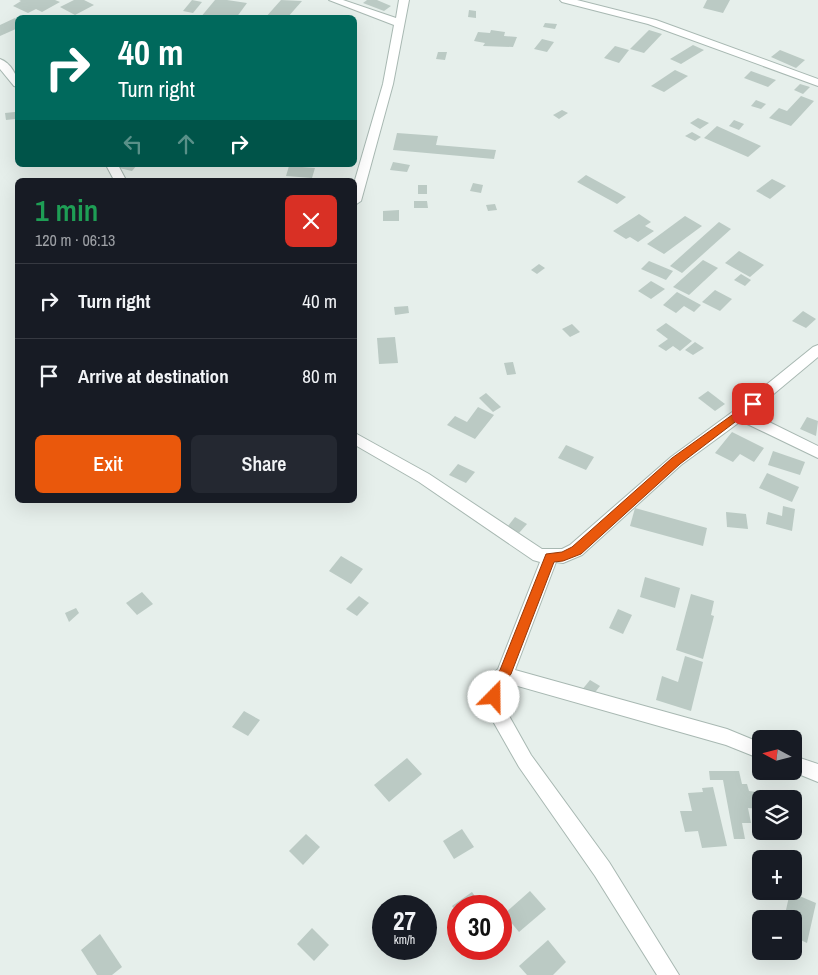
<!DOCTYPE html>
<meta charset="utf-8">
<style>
body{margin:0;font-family:"Archivo Narrow",sans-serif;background:#242831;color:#f1f3f6;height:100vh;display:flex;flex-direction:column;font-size:19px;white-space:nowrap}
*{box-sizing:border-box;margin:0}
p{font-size:16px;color:#9ea1a6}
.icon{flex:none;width:28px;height:28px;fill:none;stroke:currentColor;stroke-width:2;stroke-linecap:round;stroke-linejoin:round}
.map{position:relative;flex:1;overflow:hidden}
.drawer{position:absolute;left:15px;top:178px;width:342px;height:325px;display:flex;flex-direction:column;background:#171b24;border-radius:8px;box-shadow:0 5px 20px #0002}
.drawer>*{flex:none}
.top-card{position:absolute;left:15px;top:15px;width:342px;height:152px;border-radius:8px;box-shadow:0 5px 20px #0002;background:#00695c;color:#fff;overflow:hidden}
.needle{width:32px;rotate:277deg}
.buttons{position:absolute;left:752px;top:730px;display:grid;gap:10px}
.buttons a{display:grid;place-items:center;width:50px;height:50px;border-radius:8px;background:#171b24;box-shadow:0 5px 20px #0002;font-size:25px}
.speed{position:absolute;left:372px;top:895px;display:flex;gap:10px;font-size:25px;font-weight:700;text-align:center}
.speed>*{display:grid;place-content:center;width:65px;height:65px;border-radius:50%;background:#171b24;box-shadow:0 5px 20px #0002;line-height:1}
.speed small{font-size:12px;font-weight:400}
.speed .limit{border:8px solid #d22;background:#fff;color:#111}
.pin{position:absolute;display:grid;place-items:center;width:42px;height:42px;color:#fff;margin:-21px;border-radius:10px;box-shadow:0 2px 8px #0006}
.me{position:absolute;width:55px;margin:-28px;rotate:22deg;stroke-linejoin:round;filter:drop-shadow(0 0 4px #0008)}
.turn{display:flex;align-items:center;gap:18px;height:105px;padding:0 20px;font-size:22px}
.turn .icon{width:65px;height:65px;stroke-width:2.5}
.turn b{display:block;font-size:35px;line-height:42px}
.lanes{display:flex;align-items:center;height:48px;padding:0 20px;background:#0003;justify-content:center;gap:25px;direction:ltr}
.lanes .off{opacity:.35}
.round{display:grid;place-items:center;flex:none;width:52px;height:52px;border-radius:8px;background:#242831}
.overview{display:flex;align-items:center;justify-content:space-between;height:85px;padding:0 20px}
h1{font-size:30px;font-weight:600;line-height:38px;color:#1e9e55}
.cta{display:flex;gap:10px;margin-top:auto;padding:10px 20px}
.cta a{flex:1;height:58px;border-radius:8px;background:#ea580c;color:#fff;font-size:20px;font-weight:600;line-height:58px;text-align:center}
.cta a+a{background:#242831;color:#f1f3f6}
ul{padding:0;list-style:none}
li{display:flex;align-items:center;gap:15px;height:75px;padding:0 20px;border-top:1px solid #363941}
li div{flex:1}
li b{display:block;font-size:19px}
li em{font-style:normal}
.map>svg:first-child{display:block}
</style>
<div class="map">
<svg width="818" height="975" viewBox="0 0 818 975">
<rect width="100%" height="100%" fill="#e6efeb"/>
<g fill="#bbcac4">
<path d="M19,0H55L60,2L42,12L36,9L28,13L13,6L21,1Z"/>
<path d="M74,0H84L94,5L75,15L60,7Z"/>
<path d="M192,0L202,2L193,13L183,11Z"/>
<path d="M215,0H227L247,3L236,18H200Z"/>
<path d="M281,0L302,1L287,18H265Z"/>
<path d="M367,0H377L391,6L384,11L363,3Z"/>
<path d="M707,0H730L723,13L703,8Z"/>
<path d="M469,10L476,11V18L468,17Z"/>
<path d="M15,18L18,20V28L0,36V25Z"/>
<path d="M545,23L557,24L555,29L543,27Z"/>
<path d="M491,30L505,32L504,36L517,37L513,47L483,46L485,43L474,41L478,32L490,33Z"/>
<path d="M649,30L662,34L644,53L630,49Z"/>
<path d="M542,39L554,42L547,52L534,49Z"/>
<path d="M693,45L704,50L681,64L670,59Z"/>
<path d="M615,46L629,50L619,63L604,58Z"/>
<path d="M780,50L805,60L796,68L771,57Z"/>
<path d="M438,52H447L445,60L436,59Z"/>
<path d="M675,70L688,76L664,92L651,86Z"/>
<path d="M751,71L776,80L768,87L744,78Z"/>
<path d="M800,84L810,87L803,94L794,90Z"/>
<path d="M801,96L814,101L791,126L769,118L779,108L787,111Z"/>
<path d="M756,100L766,104L761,109L751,106Z"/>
<path d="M562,110L568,113L559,119L553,115Z"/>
<path d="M15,112V119L6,120L5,113Z"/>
<path d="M698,118L709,123L700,129L690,123Z"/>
<path d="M734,120L744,124L739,130L729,126Z"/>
<path d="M717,126L761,146L748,157L704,138Z"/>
<path d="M692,132L701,137L695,141L685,136Z"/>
<path d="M397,133L438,136L436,145L496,150L494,159L393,150Z"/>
<path d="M393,162L410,165L407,172L390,170Z"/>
<path d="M121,165H137L132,171L119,168Z"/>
<path d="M289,166L315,168L312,178L286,176Z"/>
<path d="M586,175L626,197L617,204L577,182Z"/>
<path d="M772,179L786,186L770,199L756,191Z"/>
<path d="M473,183L483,185L481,193L470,191Z"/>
<rect x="418" y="185" width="9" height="9"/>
<path d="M414,201H427L428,208H414Z"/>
<path d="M495,204L497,210L488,211L486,205Z"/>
<path d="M399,210V221H383V211Z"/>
<path d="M639,214L651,222L645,226L654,231L638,242L630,237L626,239L613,231Z"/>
<path d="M685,216L702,226L664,254L647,244Z"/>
<path d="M719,222L731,229L682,273L670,266Z"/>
<path d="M739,251L764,265L750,277L725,263Z"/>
<path d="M703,260L718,268L689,295L673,287Z"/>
<path d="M649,261L673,271L666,280L641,269Z"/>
<path d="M539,264L545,268L537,274L531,270Z"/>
<path d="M741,274L751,280L745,286L734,280Z"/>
<path d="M651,281L665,289L651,299L638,291Z"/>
<path d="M715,290L732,299L720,311L702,302Z"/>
<path d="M677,292L701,305L694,312L684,306L676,313L663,305Z"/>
<path d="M408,306L409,313L395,315L394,307Z"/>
<path d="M803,311L816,319L806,328L792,321Z"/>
<path d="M666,323L692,341L680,351L673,346L666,351L658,346L668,339L656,330Z"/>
<path d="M572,324L580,332L570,337L562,329Z"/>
<path d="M395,337L398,363L379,364L377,338Z"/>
<path d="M695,342L704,348L693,355L685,350Z"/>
<path d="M513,362L516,374L507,375L504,363Z"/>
<path d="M708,391L725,404L715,411L698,398Z"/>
<path d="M486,393L501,407L493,412L479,398Z"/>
<path d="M478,407L494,415L475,439L447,425L455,416L467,422Z"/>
<path d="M807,417L818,421L816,436L800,429Z"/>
<path d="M732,432L764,448L754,462L740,454L733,462L715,453Z"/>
<path d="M566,445L594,457L586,470L558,458Z"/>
<path d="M773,451L805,462L800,475L768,465Z"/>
<path d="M458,464L475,472L466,483L449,475Z"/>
<path d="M767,473L799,487L792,502L759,488Z"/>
<path d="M783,506L795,509L792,531L766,524L768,512L782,516Z"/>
<path d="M635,508L707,528L703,546L630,526Z"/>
<path d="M726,512L746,514L748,529L727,527Z"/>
<path d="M515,517L527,524L519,533L508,526Z"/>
<path d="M341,556L363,569L351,584L329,571Z"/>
<path d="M645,577L680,588L675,608L640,597Z"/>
<path d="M142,592L153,604L137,615L126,603Z"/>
<path d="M691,594L714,601L711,615L714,616L703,659L676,650Z"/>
<path d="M359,596L369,603L357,616L346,609Z"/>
<path d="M76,608L79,613L69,622L65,613Z"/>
<path d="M618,609L632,615L623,634L609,628Z"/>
<path d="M685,656L703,662L691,711L656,700L662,676L678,682Z"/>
<path d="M590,680L600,686L593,695L581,691Z"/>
<path d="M244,711L260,720L248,736L232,727Z"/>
<path d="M407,758L422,774L389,802L374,785Z"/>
<path d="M709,771H739L742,784H747L749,791L757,792L760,809L748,808L751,823H742L745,839H734L723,780H710Z"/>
<path d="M713,787L727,846L702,848L698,831L685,832L680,811H692L688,793L703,792L702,788Z"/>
<path d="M462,829L474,847L454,859L443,841Z"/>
<path d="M306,834L320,847L303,865L289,851Z"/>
<path d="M530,891L546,909L519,932L504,914Z"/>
<path d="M472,892L482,906H459V916L452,906Z"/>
<path d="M790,892L816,903L807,943L794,937V919H784Z"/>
<path d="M312,928L329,945L314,961L297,944Z"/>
<path d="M100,934L122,967L112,975H97L81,950Z"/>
<path d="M548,940L566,962L553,975H527L519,966Z"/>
</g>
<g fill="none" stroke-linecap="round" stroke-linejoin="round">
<defs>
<g id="minor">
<path d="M329,0H343L396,18L399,0H409L393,84L361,201L355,205V180L383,84L394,25Z"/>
<path d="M560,0H577L656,20L818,79V86L648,24L562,2Z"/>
<path d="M0,59C11,63 18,76 18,87L14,86L0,69Z"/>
<path d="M106,165H118L126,180H114Z"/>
<path d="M818,345V357L751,413L818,446V458L741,421L681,465L582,555L563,563L556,562L515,670L727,729L761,743V759L726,745L507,683L503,686V697L508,714L531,755L609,862L679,975H657L595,876L519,767L494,723L485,697L486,682L489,677L498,669L540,562L533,560L419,482L355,445V433L429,474L542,549H562L570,545L671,457L735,410L813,347Z"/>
<path d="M794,756L818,764V782L791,771H794Z"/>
</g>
</defs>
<use href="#minor" stroke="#a8b8b2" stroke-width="2"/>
<use href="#minor" fill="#fff" fill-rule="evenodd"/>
</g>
<path fill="#ea580c" stroke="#983908" d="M753,400L756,401L758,404L756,406L680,464L581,554L563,561L554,562L511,674L502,685L499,701L494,703L490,701C484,689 491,678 500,670L546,554L562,552L572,547L672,458Z"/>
</svg>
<div class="buttons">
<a><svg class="needle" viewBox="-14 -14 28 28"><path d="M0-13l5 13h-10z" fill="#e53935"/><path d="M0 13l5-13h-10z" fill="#9ea1a6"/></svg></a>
<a><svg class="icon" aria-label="layers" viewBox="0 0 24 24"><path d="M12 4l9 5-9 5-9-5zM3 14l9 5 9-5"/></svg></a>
<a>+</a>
<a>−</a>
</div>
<div class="speed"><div>27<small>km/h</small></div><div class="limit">30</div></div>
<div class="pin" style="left:753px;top:404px;background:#d93025"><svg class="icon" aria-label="arrive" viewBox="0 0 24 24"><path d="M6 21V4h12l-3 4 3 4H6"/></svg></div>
<svg class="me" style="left:494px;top:697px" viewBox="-20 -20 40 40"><circle r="19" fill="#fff"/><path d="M0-13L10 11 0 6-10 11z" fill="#ea580c"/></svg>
<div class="top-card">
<div class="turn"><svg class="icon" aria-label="right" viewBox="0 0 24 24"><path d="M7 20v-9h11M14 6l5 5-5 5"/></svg><div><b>40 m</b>Turn right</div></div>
<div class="lanes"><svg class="icon off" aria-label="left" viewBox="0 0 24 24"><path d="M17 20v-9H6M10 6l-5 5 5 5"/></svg><svg class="icon off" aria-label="ahead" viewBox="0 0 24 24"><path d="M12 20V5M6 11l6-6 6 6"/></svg><svg class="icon" aria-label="right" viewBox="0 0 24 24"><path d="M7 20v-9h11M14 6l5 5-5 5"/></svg></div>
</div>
<section class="drawer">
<div class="overview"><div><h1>1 min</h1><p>120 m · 06:13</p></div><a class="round" style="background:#d93025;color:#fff"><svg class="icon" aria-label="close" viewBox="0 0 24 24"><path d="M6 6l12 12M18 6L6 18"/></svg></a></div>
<ul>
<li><svg class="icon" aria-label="right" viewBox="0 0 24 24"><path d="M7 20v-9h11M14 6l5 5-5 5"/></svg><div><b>Turn right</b></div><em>40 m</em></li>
<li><svg class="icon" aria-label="arrive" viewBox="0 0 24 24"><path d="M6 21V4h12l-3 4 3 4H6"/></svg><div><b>Arrive at destination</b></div><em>80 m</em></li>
</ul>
<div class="cta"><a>Exit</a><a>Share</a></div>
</section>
</div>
